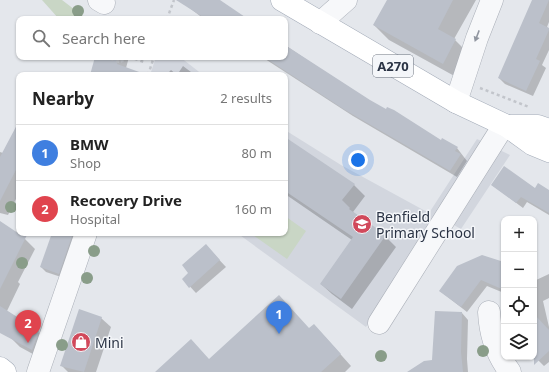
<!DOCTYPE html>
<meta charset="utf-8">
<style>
body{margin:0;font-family:"Noto Sans",sans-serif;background:#f6f6f6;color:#222}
.controls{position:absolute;right:12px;bottom:12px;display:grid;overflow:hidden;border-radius:8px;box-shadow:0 1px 3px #0004}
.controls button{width:36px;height:36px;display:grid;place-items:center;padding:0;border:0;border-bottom:1px solid #e0e0e0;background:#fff;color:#222;font:20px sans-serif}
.you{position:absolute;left:358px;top:160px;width:14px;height:14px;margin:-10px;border:3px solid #fff;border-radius:50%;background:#1a73e8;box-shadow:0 0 0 6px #1a73e833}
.badge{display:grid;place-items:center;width:26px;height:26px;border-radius:50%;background:#2563eb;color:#fff;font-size:13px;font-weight:700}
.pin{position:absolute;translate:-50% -33px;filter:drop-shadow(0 1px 2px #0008)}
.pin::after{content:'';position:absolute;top:21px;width:14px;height:12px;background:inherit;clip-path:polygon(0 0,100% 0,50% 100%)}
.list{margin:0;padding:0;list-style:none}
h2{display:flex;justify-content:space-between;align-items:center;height:52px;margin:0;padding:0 16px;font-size:17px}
h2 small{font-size:13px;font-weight:400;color:#767676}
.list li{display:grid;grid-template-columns:26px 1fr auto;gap:12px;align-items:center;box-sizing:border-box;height:56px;padding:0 16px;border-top:1px solid #e0e0e0}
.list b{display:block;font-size:15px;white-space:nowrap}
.list p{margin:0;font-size:13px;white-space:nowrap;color:#767676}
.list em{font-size:13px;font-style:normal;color:#767676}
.icon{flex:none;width:22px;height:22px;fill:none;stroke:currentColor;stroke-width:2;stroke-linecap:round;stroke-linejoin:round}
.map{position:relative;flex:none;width:549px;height:372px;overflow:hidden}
.search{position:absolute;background:#fff;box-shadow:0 1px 3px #0004;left:16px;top:16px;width:272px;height:44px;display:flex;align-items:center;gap:10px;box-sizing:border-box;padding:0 14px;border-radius:8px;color:#767676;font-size:15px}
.panel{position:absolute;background:#fff;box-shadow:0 1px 3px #0004;left:16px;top:72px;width:272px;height:164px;border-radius:8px}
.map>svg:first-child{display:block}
</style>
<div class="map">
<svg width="549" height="372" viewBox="0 0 549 372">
<rect width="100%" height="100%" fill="#e4e7ec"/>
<g fill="#d2d6de">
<polygon points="156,57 180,57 203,75 150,75"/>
<polygon points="285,130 341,165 429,213 477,139 510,155 461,229 443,219 366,327 237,233 285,233"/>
</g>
<g fill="#c9d6c5">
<polygon points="42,0 62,0 87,19 59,19"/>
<polygon points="285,216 306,231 287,259 250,233 285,233"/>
</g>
<g fill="#0003">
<polygon points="185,0 217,0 246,19 204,19 183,3"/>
<polygon points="414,0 476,0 454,39 470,55 458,78 389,40 374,25"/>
<polygon points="533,0 549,0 549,22 547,27 549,29 549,50 542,65 546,68 533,96 505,84 499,78"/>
<polygon points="285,45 351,90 441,142 457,148 467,161 457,177 353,116 262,57 285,57"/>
<polygon points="100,57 129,57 126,68 145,75 91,75"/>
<polygon points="183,66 195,75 166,75 171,70 177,75"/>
<polygon points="19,123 19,193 8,215 0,213 0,152 3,153"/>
<polygon points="285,141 354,185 365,196 353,212 385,236 396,247 352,309 332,294 321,284 352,240 285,194"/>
<polygon points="492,185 549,191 549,215 527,202 523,208"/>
<polygon points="0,222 25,239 35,249 18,282 20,284 7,311 38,332 48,342 42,359 20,347 11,338 0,332"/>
<polygon points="53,233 80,233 64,278 46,272 41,267"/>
<polygon points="212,252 226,267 196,293 183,279"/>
<polygon points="483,256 504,263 504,293 487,286 467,312 440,291"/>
<polygon points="549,274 549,298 543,301 549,327 549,362 544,366 534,356 534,281"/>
<polygon points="462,313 468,320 467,359 468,372 409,372 433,361"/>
<polygon points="101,318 111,327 96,372 68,372 61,365"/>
<polygon points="310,329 325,337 351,366 345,372 157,372 209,360"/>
</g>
<g fill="#bbc0ca">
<polygon points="176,0 220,0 248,19 206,19"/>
<polygon points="387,0 453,0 438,29 456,39 443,64 373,25"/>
<polygon points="532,0 549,0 539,23 549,28 549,30 536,59 540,61 526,91 498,78"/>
<polygon points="285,45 370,100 386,109 387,107 394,110 441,140 442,138 458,147 455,151 461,154 450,171 345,110 264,57 285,57"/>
<polygon points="95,57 119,57 117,64 142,73 142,75 90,75"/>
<polygon points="19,121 19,164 0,201 0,157"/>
<polygon points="285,137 355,184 342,200 350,208 349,209 386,235 341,299 320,284 353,237 285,191"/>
<polygon points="504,166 535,188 538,183 549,190 549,213 521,197 516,203 491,185"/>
<polygon points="0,221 18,233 28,233 0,289"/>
<polygon points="52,233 73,233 59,274 40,267"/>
<polygon points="206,244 220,260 189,288 182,279 188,273 182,265"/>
<polygon points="482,255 504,262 504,290 481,280 461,307 439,291 457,266"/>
<polygon points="279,295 309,328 314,324 341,354 321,372 155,372 191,339 209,359"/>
<polygon points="0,306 39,331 32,350 0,333"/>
<polygon points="79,309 102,317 84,372 60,366"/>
<polygon points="435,311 462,312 461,352 463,372 407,372 424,361 432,360"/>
<polygon points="534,314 549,330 549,351 534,365"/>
</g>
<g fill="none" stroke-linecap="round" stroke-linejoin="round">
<g stroke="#a9aeb7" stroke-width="23">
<g id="minor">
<polyline points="99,0 104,3"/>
<polyline points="320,23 346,0"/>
<polyline points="456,102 477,38 492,0"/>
<path d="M489 312C490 333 497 355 510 372"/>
<polyline points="379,323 504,125"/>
<polyline points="38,372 86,233"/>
</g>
</g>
<g stroke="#a3abb8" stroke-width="23">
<g id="major">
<polyline points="282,0 456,102 507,126 532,144 549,151"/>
<polyline points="507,126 538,126 549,130"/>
<polyline points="0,368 5,372"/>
</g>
</g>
<g stroke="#c2c5cb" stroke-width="2.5" stroke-dasharray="3 3" stroke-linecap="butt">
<polyline points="167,19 174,0"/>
<polyline points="105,57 120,62"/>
<polyline points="121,57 120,62 129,57"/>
<polyline points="129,57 144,62"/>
<polyline points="148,75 154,57"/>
<polyline points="480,88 529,107"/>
</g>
<use href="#minor" stroke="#f7f8fa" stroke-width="22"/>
<use href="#major" stroke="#fff" stroke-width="22"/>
</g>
<g fill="#899d89">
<circle cx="78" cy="11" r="6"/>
<circle cx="11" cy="207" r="6"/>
<circle cx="94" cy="251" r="6"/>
<circle cx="22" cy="263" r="6"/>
<circle cx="87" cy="278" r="6"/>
<circle cx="62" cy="345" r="6"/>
<circle cx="483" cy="351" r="6"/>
<circle cx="381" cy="356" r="6"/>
</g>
<defs><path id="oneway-solid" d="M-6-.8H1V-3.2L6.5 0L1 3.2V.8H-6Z"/></defs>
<use fill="#9196a0" href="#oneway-solid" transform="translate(477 36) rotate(111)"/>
<defs>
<g id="school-disc" transform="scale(1)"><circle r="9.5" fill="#d1495b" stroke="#f4f6f9"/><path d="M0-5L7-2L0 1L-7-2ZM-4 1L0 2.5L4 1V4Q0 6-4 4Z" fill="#fff"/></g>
<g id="shop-disc" transform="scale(1)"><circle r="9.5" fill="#d1495b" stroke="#f4f6f9"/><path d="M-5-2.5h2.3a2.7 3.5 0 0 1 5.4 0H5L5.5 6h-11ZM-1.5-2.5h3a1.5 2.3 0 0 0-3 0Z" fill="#fff"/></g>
</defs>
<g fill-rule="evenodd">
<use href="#school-disc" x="362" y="224"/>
<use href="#shop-disc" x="81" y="342"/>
</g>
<g text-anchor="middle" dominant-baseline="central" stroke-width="3" stroke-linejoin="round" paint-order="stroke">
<rect fill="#f4f6f9" stroke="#676e7b" stroke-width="1" x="373" y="55" width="40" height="22" rx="3"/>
<g font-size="13" font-weight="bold" fill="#2b3445">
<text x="393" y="66">A270</text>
</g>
<g font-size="14" fill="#2b3445" stroke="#f4f6f9" text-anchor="start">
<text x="376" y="216">Benfield<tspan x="376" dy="16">Primary School</tspan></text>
<text x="95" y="342">Mini</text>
</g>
</g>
</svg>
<div class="controls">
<button>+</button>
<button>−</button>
<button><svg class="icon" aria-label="locate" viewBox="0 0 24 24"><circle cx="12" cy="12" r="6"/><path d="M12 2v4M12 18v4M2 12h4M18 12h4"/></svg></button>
<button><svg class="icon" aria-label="layers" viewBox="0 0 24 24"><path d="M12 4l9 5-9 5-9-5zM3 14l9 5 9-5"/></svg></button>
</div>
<div class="you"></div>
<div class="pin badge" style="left:279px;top:334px;background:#3f7fe0">1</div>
<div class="pin badge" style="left:28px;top:343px;background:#e0444e">2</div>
<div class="search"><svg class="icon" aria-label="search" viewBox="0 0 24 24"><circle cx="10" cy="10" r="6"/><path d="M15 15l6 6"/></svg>Search here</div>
<section class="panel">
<h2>Nearby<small>2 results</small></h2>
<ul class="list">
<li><span class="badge" style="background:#3f7fe0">1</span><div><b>BMW</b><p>Shop</p></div><em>80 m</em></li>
<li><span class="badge" style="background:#e0444e">2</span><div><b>Recovery Drive</b><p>Hospital</p></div><em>160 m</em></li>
</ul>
</section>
</div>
